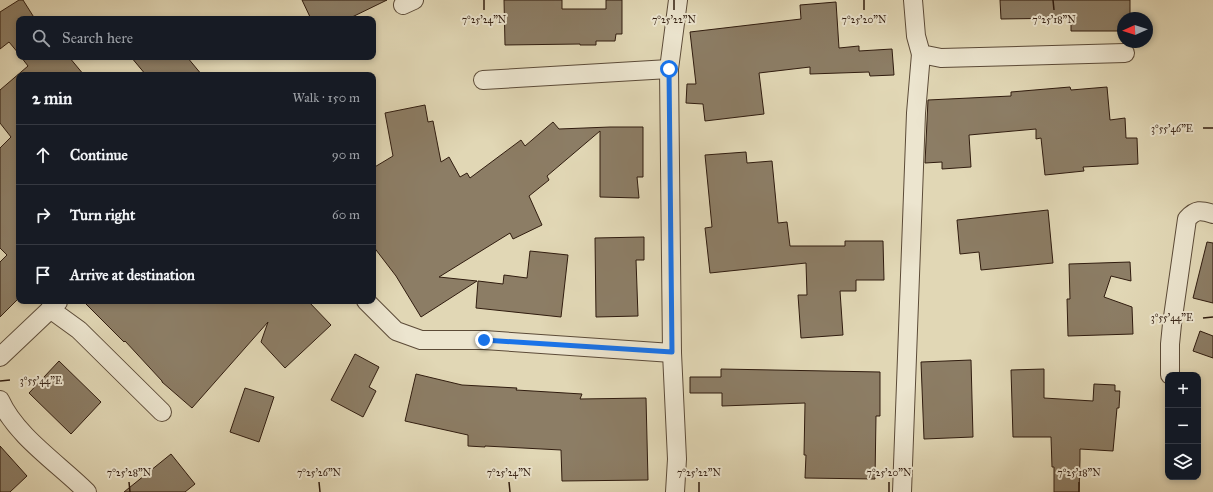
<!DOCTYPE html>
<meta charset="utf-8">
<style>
body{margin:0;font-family:"IM FELL Great Primer",serif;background:#20242c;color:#f1f3f6}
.controls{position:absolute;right:12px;bottom:12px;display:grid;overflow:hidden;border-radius:8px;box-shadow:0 2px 6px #0003}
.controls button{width:36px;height:36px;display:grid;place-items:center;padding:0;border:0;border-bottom:1px solid #363941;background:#171b24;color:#f1f3f6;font:20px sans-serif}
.compass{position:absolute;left:1117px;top:12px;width:36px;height:36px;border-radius:50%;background:#171b24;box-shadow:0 2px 6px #0003;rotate:267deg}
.stop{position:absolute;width:12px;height:12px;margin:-9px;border:3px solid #1a73e8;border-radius:50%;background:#fff}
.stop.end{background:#1a73e8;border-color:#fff;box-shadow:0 1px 4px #0008}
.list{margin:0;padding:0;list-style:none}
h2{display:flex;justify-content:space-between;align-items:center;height:52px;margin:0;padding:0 16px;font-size:17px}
h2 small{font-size:13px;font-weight:400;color:#9ea1a6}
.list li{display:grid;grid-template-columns:26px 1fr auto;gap:12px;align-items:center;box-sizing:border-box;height:60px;padding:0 16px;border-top:1px solid #363941}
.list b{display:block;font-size:15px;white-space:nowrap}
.list em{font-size:13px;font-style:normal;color:#9ea1a6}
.icon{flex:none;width:22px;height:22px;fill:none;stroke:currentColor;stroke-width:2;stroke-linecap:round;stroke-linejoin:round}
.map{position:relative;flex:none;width:1213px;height:492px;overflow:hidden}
.search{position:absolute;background:#171b24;box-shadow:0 2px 6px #0003;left:16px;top:16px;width:360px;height:44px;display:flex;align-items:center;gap:10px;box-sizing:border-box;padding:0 14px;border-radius:8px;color:#9ea1a6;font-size:15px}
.panel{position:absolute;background:#171b24;box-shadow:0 2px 6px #0003;left:16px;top:72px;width:360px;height:232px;border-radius:8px}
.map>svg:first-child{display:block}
</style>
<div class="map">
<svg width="1213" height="492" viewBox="0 0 1213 492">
<rect width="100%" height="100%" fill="#e1d7b5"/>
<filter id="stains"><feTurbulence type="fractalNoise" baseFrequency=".005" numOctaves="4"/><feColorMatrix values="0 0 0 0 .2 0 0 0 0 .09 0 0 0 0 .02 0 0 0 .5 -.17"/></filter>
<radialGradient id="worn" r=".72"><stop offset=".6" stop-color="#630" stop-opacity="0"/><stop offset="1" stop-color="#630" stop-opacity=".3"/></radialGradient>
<g fill="#8c7d65" stroke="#301c0f">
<polygon points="19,0 23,0 35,19 19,19 19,54 9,42 0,49 0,12"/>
<polygon points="302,0 387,0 348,19 311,19"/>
<polygon points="504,0 562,0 562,9 606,9 606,0 622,0 622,34 616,34 615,41 596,41 596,45 580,45 580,44 505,45"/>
<polygon points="1000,0 1130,0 1130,18 1123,18 1123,31 1071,31 1071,18 1001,19"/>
<polygon points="836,2 839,48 859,46 859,51 892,49 894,75 870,76 869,72 810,74 810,67 759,73 764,114 705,121 703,104 686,103 687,84 696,84 690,32 801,19 800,5"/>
<polygon points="21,57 69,57 84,75 19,75 19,298 0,317 0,262 7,255 0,248 0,148 11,137 0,123 0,90 28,66"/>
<polygon points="131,57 187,57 202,75 146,75"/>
<polygon points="1070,87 1071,90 1107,87 1110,120 1125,118 1126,138 1137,138 1138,164 1083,167 1084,171 1045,175 1041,138 1036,139 1036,129 969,135 971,167 942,169 942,162 925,163 928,100 1011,96 1011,92"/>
<polygon points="425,105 428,122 433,121 441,162 449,157 460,177 467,173 470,178 521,140 525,146 553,122 559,129 610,127 643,127 643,177 637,177 639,198 600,197 600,131 547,176 549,180 529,196 542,225 513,239 510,233 439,277 477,281 421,317 396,276 373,246 373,168 393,156 385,113"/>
<polygon points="746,152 747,163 772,161 778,223 787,222 790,246 845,246 845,241 883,241 884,280 856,280 856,291 840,291 843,335 801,338 798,295 807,295 806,263 710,273 705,228 712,227 705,155"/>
<polygon points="1048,210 1053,263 981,270 979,252 960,254 957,220"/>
<polygon points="644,237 644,260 636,260 638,316 596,317 595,238"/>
<polygon points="1207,242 1213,243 1213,303 1193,298"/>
<polygon points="530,251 568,255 561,317 476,308 478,281 503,284 504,275 527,278"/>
<polygon points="1130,262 1131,281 1111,276 1104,297 1132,307 1133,334 1068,336 1067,299 1070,299 1069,264"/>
<polygon points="83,301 308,301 331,325 285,368 261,342 268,322 192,408 162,382 162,381 125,341 124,342"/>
<polygon points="1200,331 1213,336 1213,358 1193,351"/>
<polygon points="355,354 379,367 369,387 376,391 363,417 331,400"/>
<polygon points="971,360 973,437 924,439 921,362"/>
<polygon points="59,361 101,402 71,434 29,393"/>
<polygon points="721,369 880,372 880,416 876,416 875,479 805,478 806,455 804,455 805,403 722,406 722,393 690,393 690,377 721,377"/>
<polygon points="1044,369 1044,398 1093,401 1094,384 1115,385 1115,391 1120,391 1119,408 1117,408 1113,451 1080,449 1080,460 1079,492 1054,492 1054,467 1052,467 1051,437 1013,437 1011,370"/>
<polygon points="416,374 462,385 517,388 516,390 582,394 580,399 646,398 648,480 562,481 561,450 485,446 485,447 468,446 468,435 405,421"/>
<polygon points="245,388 274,397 259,442 230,432"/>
<polygon points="0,446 27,476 10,492 0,492"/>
<polygon points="171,454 195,484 185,492 124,492"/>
</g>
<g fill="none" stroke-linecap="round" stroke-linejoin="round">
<g stroke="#5c4b38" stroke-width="20">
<g id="street">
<polyline points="913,0 916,36 921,54 941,58 1125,53"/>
<polyline points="403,5 414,0"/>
<polyline points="483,80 669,69"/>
<polyline points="366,301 396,331 421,340 484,340 672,353"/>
<polyline points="50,309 79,330 162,412"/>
<polyline points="0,357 58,302"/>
<path d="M1170 375V344L1172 324 1187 219C1196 209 1201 210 1213 214"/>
<path d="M0 400C16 436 59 464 87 492"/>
<polyline points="675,492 677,459 672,353 669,69 678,0"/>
<polyline points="902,492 916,113 921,54"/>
</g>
</g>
<use href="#street" stroke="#ece5cf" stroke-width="18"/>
</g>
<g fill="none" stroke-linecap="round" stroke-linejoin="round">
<polyline stroke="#1a73e8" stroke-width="5" points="484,340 672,352 669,69"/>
</g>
<path fill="none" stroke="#301c0f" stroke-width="1.5" d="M484 0V10M674 0V10M864 0V10M1053 0 1054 10M1203 128H1213M1203 318 1213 317M0 381 10 380M129 482 130 492M319 482 320 492M509 482 510 492M699 482V492M889 482V492M1079 482V492"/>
<g font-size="10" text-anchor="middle" fill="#301c0f" stroke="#ece5cf" stroke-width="4" stroke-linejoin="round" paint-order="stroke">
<text x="484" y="23">7°25'24"N</text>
<text x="674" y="23">7°25'22"N</text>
<text x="864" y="23">7°25'20"N</text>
<text x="1054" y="23">7°25'18"N</text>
<text x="1172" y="132">3°55'46"E</text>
<text x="1172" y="321">3°55'44"E</text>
<text x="41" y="384">3°55'44"E</text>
<text x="129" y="476">7°25'28"N</text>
<text x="319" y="476">7°25'26"N</text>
<text x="509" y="476">7°25'24"N</text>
<text x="699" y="476">7°25'22"N</text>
<text x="889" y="476">7°25'20"N</text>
<text x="1079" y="476">7°25'18"N</text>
</g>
<rect width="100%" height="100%" filter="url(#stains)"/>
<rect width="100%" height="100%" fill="url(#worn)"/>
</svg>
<div class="controls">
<button>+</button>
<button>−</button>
<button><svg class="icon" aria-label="layers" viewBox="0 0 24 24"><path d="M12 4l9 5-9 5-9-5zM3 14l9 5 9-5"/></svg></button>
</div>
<svg class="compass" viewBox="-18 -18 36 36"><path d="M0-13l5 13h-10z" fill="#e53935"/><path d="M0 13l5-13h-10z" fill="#9ea1a6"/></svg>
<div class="stop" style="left:669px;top:69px"></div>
<div class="stop end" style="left:484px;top:340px"></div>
<div class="search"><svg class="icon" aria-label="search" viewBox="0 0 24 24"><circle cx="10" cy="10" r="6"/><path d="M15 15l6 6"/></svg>Search here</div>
<section class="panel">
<h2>2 min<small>Walk · 150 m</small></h2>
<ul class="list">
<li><svg class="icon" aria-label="ahead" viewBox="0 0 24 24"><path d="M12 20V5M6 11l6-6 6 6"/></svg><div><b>Continue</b></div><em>90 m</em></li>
<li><svg class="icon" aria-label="right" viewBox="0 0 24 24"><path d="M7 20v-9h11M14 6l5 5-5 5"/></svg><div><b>Turn right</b></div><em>60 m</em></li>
<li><svg class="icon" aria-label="arrive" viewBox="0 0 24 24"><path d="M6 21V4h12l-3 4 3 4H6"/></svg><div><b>Arrive at destination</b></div></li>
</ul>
</section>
</div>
